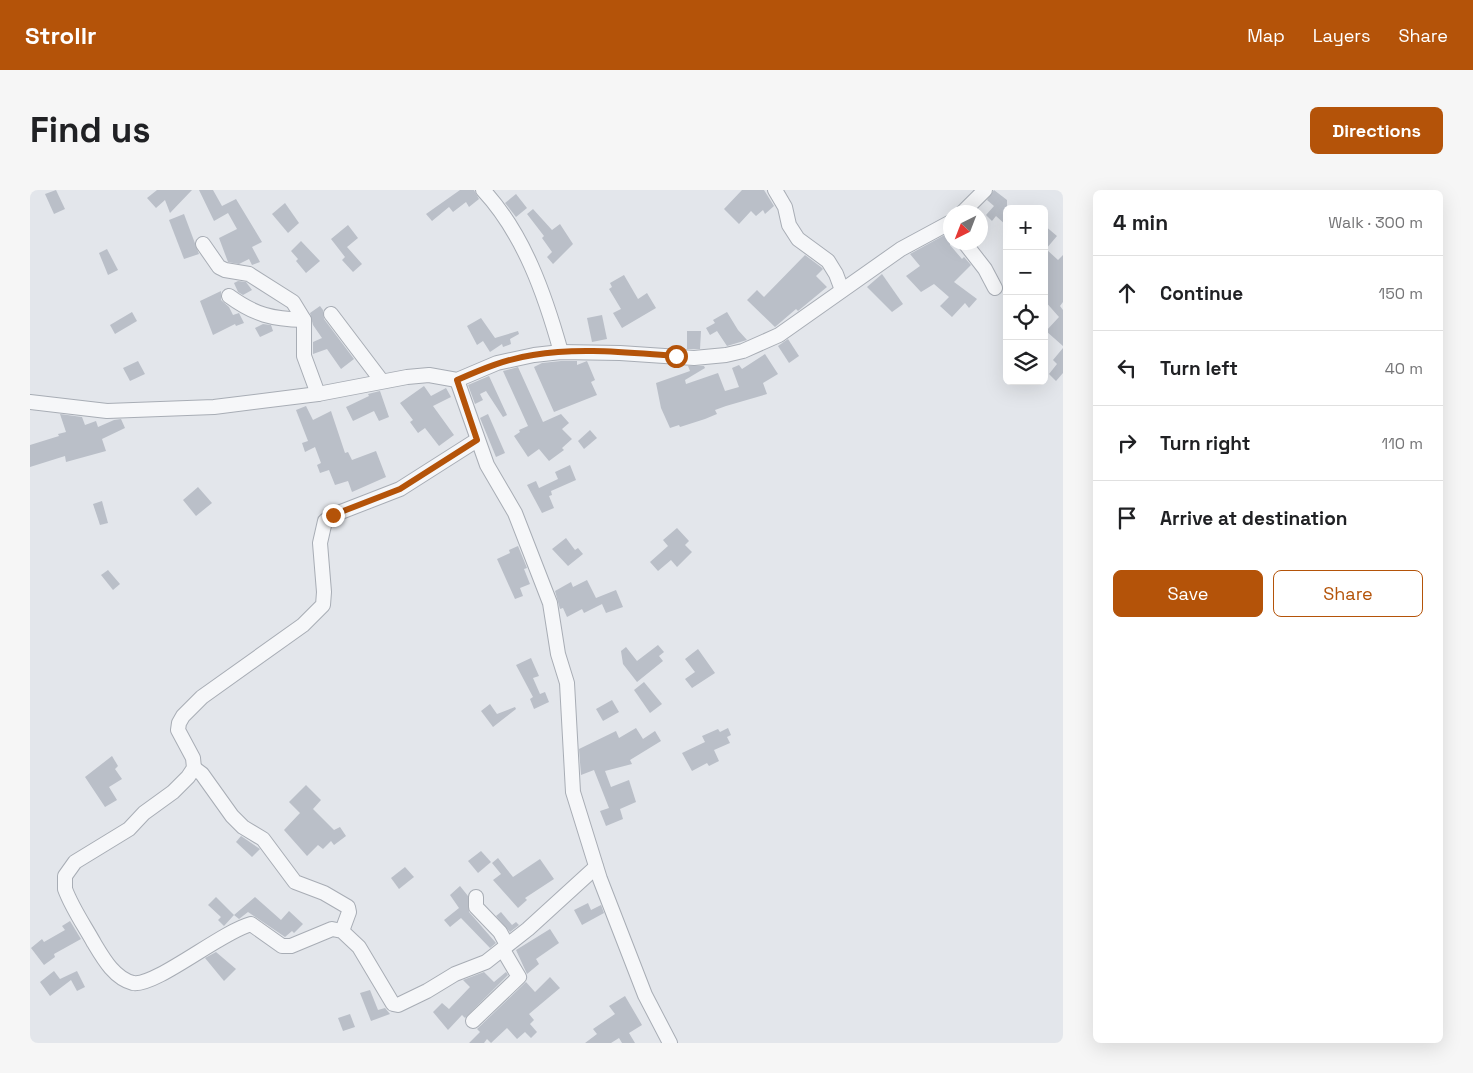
<!DOCTYPE html>
<meta charset="utf-8">
<style>
body{margin:0;font-family:"Space Grotesk",sans-serif;background:#f6f6f6;color:#202124}
.controls{position:absolute;right:15px;top:15px;display:grid;overflow:hidden;border-radius:8px;box-shadow:0 5px 20px #0002}
.controls button{width:45px;height:45px;display:grid;place-items:center;padding:0;border:0;border-bottom:1px solid #e0e0e0;background:#fff;color:#202124;font:25px sans-serif}
.compass{position:absolute;left:913px;top:15px;width:45px;height:45px;border-radius:50%;background:#fff;box-shadow:0 5px 20px #0002;rotate:222deg}
.stop{position:absolute;width:15px;height:15px;margin:-11px;border:4px solid #b45309;border-radius:50%;background:#fff}
.stop.end{background:#b45309;border-color:#fff;box-shadow:0 1px 5px #0008}
.list{margin:0;padding:0;list-style:none}
h2{display:flex;justify-content:space-between;align-items:center;height:65px;margin:0;padding:0 20px;font-size:21px}
h2 small{font-size:16px;font-weight:400;color:#757577}
.list li{display:grid;grid-template-columns:32px 1fr auto;gap:15px;align-items:center;box-sizing:border-box;height:75px;padding:0 20px;border-top:1px solid #e0e0e0}
.list b{display:block;font-size:19px;white-space:nowrap}
.list em{font-size:16px;font-style:normal;color:#757577}
.actions{display:flex;gap:10px;padding:15px 20px}
.actions a{flex:1;padding:11px 0;border:1px solid #b45309;border-radius:8px;text-align:center;font-size:18px;color:#b45309}
.actions .main{background:#b45309;color:#fff}
.icon{flex:none;width:28px;height:28px;fill:none;stroke:currentColor;stroke-width:2;stroke-linecap:round;stroke-linejoin:round}
.map{position:relative;flex:none;width:1033px;height:853px;overflow:hidden;border-radius:8px}
header{display:flex;align-items:center;gap:30px;box-sizing:border-box;height:70px;padding:0 25px;background:#b45309;color:#fff}
header strong{font-size:24px}
nav{display:flex;gap:28px;margin-inline-start:auto;font-size:18px}
.intro{display:flex;align-items:center;justify-content:space-between;box-sizing:border-box;height:120px;padding:0 30px}
h1{margin:0;font-size:35px}
.button{padding:12px 22px;border-radius:8px;background:#b45309;color:#fff;font-size:18px;font-weight:700}
main{display:flex;gap:30px;padding:0 30px}
aside{flex:1;background:#fff;border-radius:8px;box-shadow:0 5px 20px #0002}
.map>svg:first-child{display:block}
</style>
<header>
<strong>Strollr</strong>
<nav><a>Map</a><a>Layers</a><a>Share</a></nav>
</header>
<div class="intro"><h1>Find us</h1><a class="button">Directions</a></div>
<main>
<div class="map">
<svg width="1033" height="853" viewBox="0 0 1033 853">
<rect width="100%" height="100%" fill="#e3e6eb"/>
<g fill="#babfc8">
<polygon points="26,0 35,19 24,24 15,4"/>
<polygon points="127,0 162,0 140,23 135,10 126,18 117,8"/>
<polygon points="169,0 183,0 192,16 206,9 232,52 222,57 230,72 222,75 219,69 209,74 198,72 189,48 207,39 198,23 184,31"/>
<polygon points="430,0 444,0 449,9 439,17 436,12 423,22 419,17 402,31 396,24"/>
<polygon points="712,0 734,0 744,16 735,24 733,20 726,26 721,21 709,34 694,19"/>
<polygon points="964,0 977,10 977,36 966,26 962,31 956,25 964,16 957,10"/>
<polygon points="486,4 497,18 486,27 475,13"/>
<polygon points="255,13 269,33 258,43 242,24"/>
<polygon points="503,19 522,40 530,34 543,54 523,74 517,67 522,62 512,48 514,46 497,24"/>
<polygon points="154,24 169,64 154,69 139,30"/>
<polygon points="318,35 328,48 317,57 332,74 323,82 312,70 315,67 301,49"/>
<polygon points="1014,35 1027,46 1016,59 1028,70 1033,65 1033,112 1030,116 1033,120 1033,156 1016,141 1029,127 1014,110"/>
<polygon points="920,42 920,55 932,69 934,67 941,75 924,92 947,109 939,118 935,113 922,127 910,116 919,107 904,94 891,102 876,86 890,76 880,64"/>
<polygon points="271,51 290,71 276,83 266,71 268,69 261,61"/>
<polygon points="77,59 88,80 78,85 69,63"/>
<polygon points="775,65 791,77 793,79 786,86 797,97 768,121 766,119 745,137 717,110 727,100 734,107"/>
<polygon points="852,84 873,114 862,122 837,97"/>
<polygon points="594,85 608,109 617,103 626,118 592,138 583,123 591,119 579,99 582,97 580,93"/>
<polygon points="208,91 216,92 222,100 213,105 208,102 204,93"/>
<polygon points="191,101 191,110 199,117 203,125 209,123 214,133 206,136 205,134 183,145 170,111"/>
<polygon points="290,116 293,120 294,129 324,169 311,179 297,159 283,164 283,152 292,148 283,135 280,123"/>
<polygon points="102,122 107,131 85,144 80,135"/>
<polygon points="697,122 708,140 717,150 697,156 687,141 680,145 676,138 685,133 683,130"/>
<polygon points="572,125 577,149 562,152 557,128"/>
<polygon points="451,128 465,148 488,141 489,144 480,149 481,154 473,157 472,154 460,162 453,151 447,155 437,136"/>
<polygon points="233,134 241,135 243,141 230,147 225,138"/>
<polygon points="657,141 671,141 670,159 657,159"/>
<polygon points="758,149 769,166 759,173 748,156"/>
<polygon points="1033,158 1033,183 1026,191 1019,184 1027,174 1023,170"/>
<polygon points="735,164 748,184 733,193 737,204 696,216 685,220 687,224 675,229 650,237 649,235 640,238 631,218 626,193 660,181 658,176 674,176 675,178 655,190 656,194 688,183 695,201 709,197 702,178 709,175 712,179"/>
<polygon points="108,171 115,184 100,191 93,178"/>
<polygon points="531,171 547,171 547,175 557,171 565,190 561,192 567,205 524,222 504,177 512,173"/>
<polygon points="488,177 513,232 531,224 539,233 532,239 542,249 532,258 534,260 519,271 509,259 498,267 484,246 490,242 489,240 498,236 473,181"/>
<polygon points="459,186 477,225 473,227 456,201 450,204 453,210 445,214 438,195"/>
<polygon points="394,196 401,206 416,198 421,207 403,216 424,245 409,256 395,238 388,243 380,232 383,230 370,213"/>
<polygon points="350,201 359,227 349,231 344,221 323,231 316,217 339,206 338,204"/>
<polygon points="276,216 283,230 301,221 315,263 318,262 322,270 346,261 356,287 322,302 318,291 305,295 299,280 290,283 287,275 291,273 285,257 275,262 272,253 278,251 266,220"/>
<polygon points="30,224 52,227 55,235 66,231 68,237 84,230 91,229 95,238 72,249 76,261 36,272 35,266 0,277 0,255 29,246 28,244 36,242"/>
<polygon points="458,224 475,263 466,267 450,228"/>
<polygon points="560,240 567,248 554,259 548,251"/>
<polygon points="540,275 546,290 521,301 522,305 519,306 524,318 512,323 497,295 506,291 509,298 528,289 525,282"/>
<polygon points="168,297 182,313 166,326 153,310"/>
<polygon points="72,311 78,333 70,335 63,314"/>
<polygon points="647,338 659,351 655,355 662,362 647,377 641,370 628,381 620,372 638,356 633,350"/>
<polygon points="536,348 545,360 548,358 553,364 538,376 522,359"/>
<polygon points="488,356 497,378 494,379 500,394 490,398 493,406 485,409 467,369 480,363 479,360"/>
<polygon points="78,380 90,394 83,400 71,385"/>
<polygon points="557,390 566,408 586,400 593,417 576,423 572,414 554,423 552,419 537,427 533,418 530,419 525,401 541,392 543,397"/>
<polygon points="628,455 634,462 629,466 633,471 607,492 593,474 591,461 596,457 607,471"/>
<polygon points="668,459 685,483 662,498 655,489 665,482 655,469"/>
<polygon points="501,468 509,486 503,488 510,504 515,502 519,512 504,519 500,509 503,507 486,475"/>
<polygon points="614,492 632,514 620,523 604,500"/>
<polygon points="582,510 589,522 573,531 566,519"/>
<polygon points="460,514 467,524 485,517 486,519 463,537 451,521"/>
<polygon points="606,538 613,549 625,541 631,551 600,570 602,574 575,581 581,597 599,590 606,612 590,619 593,629 576,636 570,621 579,618 564,580 551,585 549,559 586,541 589,548"/>
<polygon points="698,538 701,545 697,547 700,553 684,560 689,571 679,576 677,573 662,581 652,563 675,552 672,546 688,539 690,542"/>
<polygon points="82,566 88,576 85,579 92,589 79,597 87,610 75,617 55,587"/>
<polygon points="276,595 291,610 283,619 304,640 310,637 316,646 304,655 301,651 293,659 288,655 277,666 254,640 270,623 259,612"/>
<polygon points="211,646 230,659 222,667 206,652"/>
<polygon points="451,661 461,672 448,683 438,671"/>
<polygon points="468,668 483,687 510,669 524,689 495,708 497,710 488,718 463,690 471,684 462,673"/>
<polygon points="375,677 384,687 369,699 361,688"/>
<polygon points="430,696 438,706 439,722 466,753 460,758 431,728 420,737 414,730 429,718 420,705"/>
<polygon points="186,707 204,725 194,736 188,730 191,727 178,715"/>
<polygon points="225,707 251,730 259,721 273,734 264,743 262,741 255,747 218,722 209,729 204,725"/>
<polygon points="558,713 561,720 571,715 574,723 552,735 544,720"/>
<polygon points="471,722 482,735 486,732 489,735 480,742 466,726"/>
<polygon points="40,731 51,749 24,764 25,767 14,775 1,758 12,749 14,752 35,740 32,736"/>
<polygon points="520,739 529,753 506,769 509,774 497,784 486,760"/>
<polygon points="186,762 206,779 194,791 175,768"/>
<polygon points="24,781 30,789 47,781 55,797 47,801 41,790 20,806 10,792"/>
<polygon points="454,782 464,792 476,782 478,785 435,828 432,825 418,840 403,822 412,813 419,819 440,797 433,790"/>
<polygon points="520,787 530,798 499,824 504,830 500,834 507,842 501,848 495,842 487,849 477,838 461,853 457,849 454,853 439,853 450,842 447,839 496,792 505,802"/>
<polygon points="340,800 348,820 355,818 360,824 341,831 330,803"/>
<polygon points="595,806 612,835 599,843 605,853 592,853 589,848 581,853 555,853 567,844 563,839 585,824 579,816"/>
<polygon points="320,824 325,837 313,841 308,828"/>
</g>
<g fill="none" stroke-linecap="round" stroke-linejoin="round">
<g stroke="#a8adb5" stroke-width="16">
<g id="minor">
<path d="M453 0C494 44 515 105 531 162"/>
<polyline points="745,0 755,17 759,35 768,49 798,71 806,84 812,100"/>
<polyline points="933,22 955,0"/>
<polyline points="934,52 955,79 965,98"/>
<polyline points="173,54 189,77 195,80 219,84 263,112 274,130 274,166 288,204"/>
<path d="M199 106C225 125 242 129 274 130"/>
<polyline points="301,124 351,190"/>
<polyline points="427,190 457,275 485,323 520,413 528,464 537,493 543,602 570,689 615,805 640,853"/>
<polyline points="0,212 77,221 184,217 288,204 377,187 399,185 427,190 467,173 504,165 531,162 590,163 664,168 696,165 713,161 749,145 871,59 921,32"/>
<path d="M447 250 370 299 303 325 295 331 290 353 294 402 293 415 273 435 172 507 153 526 149 533 148 540 163 568 164 578 158 587 143 602 114 623 99 639 45 672 35 686V699C42 718 54 735 64 753 73 768 84 788 103 793 125 797 191 742 221 734L252 756H261L302 739 312 741 329 757 363 814 368 815 397 801 425 784 456 772 498 739 566 677"/>
<polyline points="164,578 172,584 202,626 213,637 233,649 265,692 294,703 318,717 319,722 312,741"/>
<polyline points="446,707 446,717 470,742 477,755"/>
<polyline points="443,831 489,787 473,760"/>
</g>
</g>
<use href="#minor" stroke="#f6f7f9" stroke-width="14"/>
</g>
<g fill="none" stroke-linecap="round" stroke-linejoin="round">
<path stroke="#b45309" stroke-width="6" d="M303 325 370 299 447 250 427 190C452 179 476 169 503 165 550 157 600 163 646 166"/>
</g>
</svg>
<div class="controls">
<button>+</button>
<button>−</button>
<button><svg class="icon" aria-label="locate" viewBox="0 0 24 24"><circle cx="12" cy="12" r="6"/><path d="M12 2v4M12 18v4M2 12h4M18 12h4"/></svg></button>
<button><svg class="icon" aria-label="layers" viewBox="0 0 24 24"><path d="M12 4l9 5-9 5-9-5zM3 14l9 5 9-5"/></svg></button>
</div>
<svg class="compass" viewBox="-18 -18 36 36"><path d="M0-13l5 13h-10z" fill="#e53935"/><path d="M0 13l5-13h-10z" fill="#757577"/></svg>
<div class="stop" style="left:646px;top:166px"></div>
<div class="stop end" style="left:303px;top:325px"></div>
</div>
<aside>
<h2>4 min<small>Walk · 300 m</small></h2>
<ul class="list">
<li><svg class="icon" aria-label="ahead" viewBox="0 0 24 24"><path d="M12 20V5M6 11l6-6 6 6"/></svg><div><b>Continue</b></div><em>150 m</em></li>
<li><svg class="icon" aria-label="left" viewBox="0 0 24 24"><path d="M17 20v-9H6M10 6l-5 5 5 5"/></svg><div><b>Turn left</b></div><em>40 m</em></li>
<li><svg class="icon" aria-label="right" viewBox="0 0 24 24"><path d="M7 20v-9h11M14 6l5 5-5 5"/></svg><div><b>Turn right</b></div><em>110 m</em></li>
<li><svg class="icon" aria-label="arrive" viewBox="0 0 24 24"><path d="M6 21V4h12l-3 4 3 4H6"/></svg><div><b>Arrive at destination</b></div></li>
</ul>
<div class="actions"><a class="main">Save</a><a>Share</a></div>
</aside>
</main>
